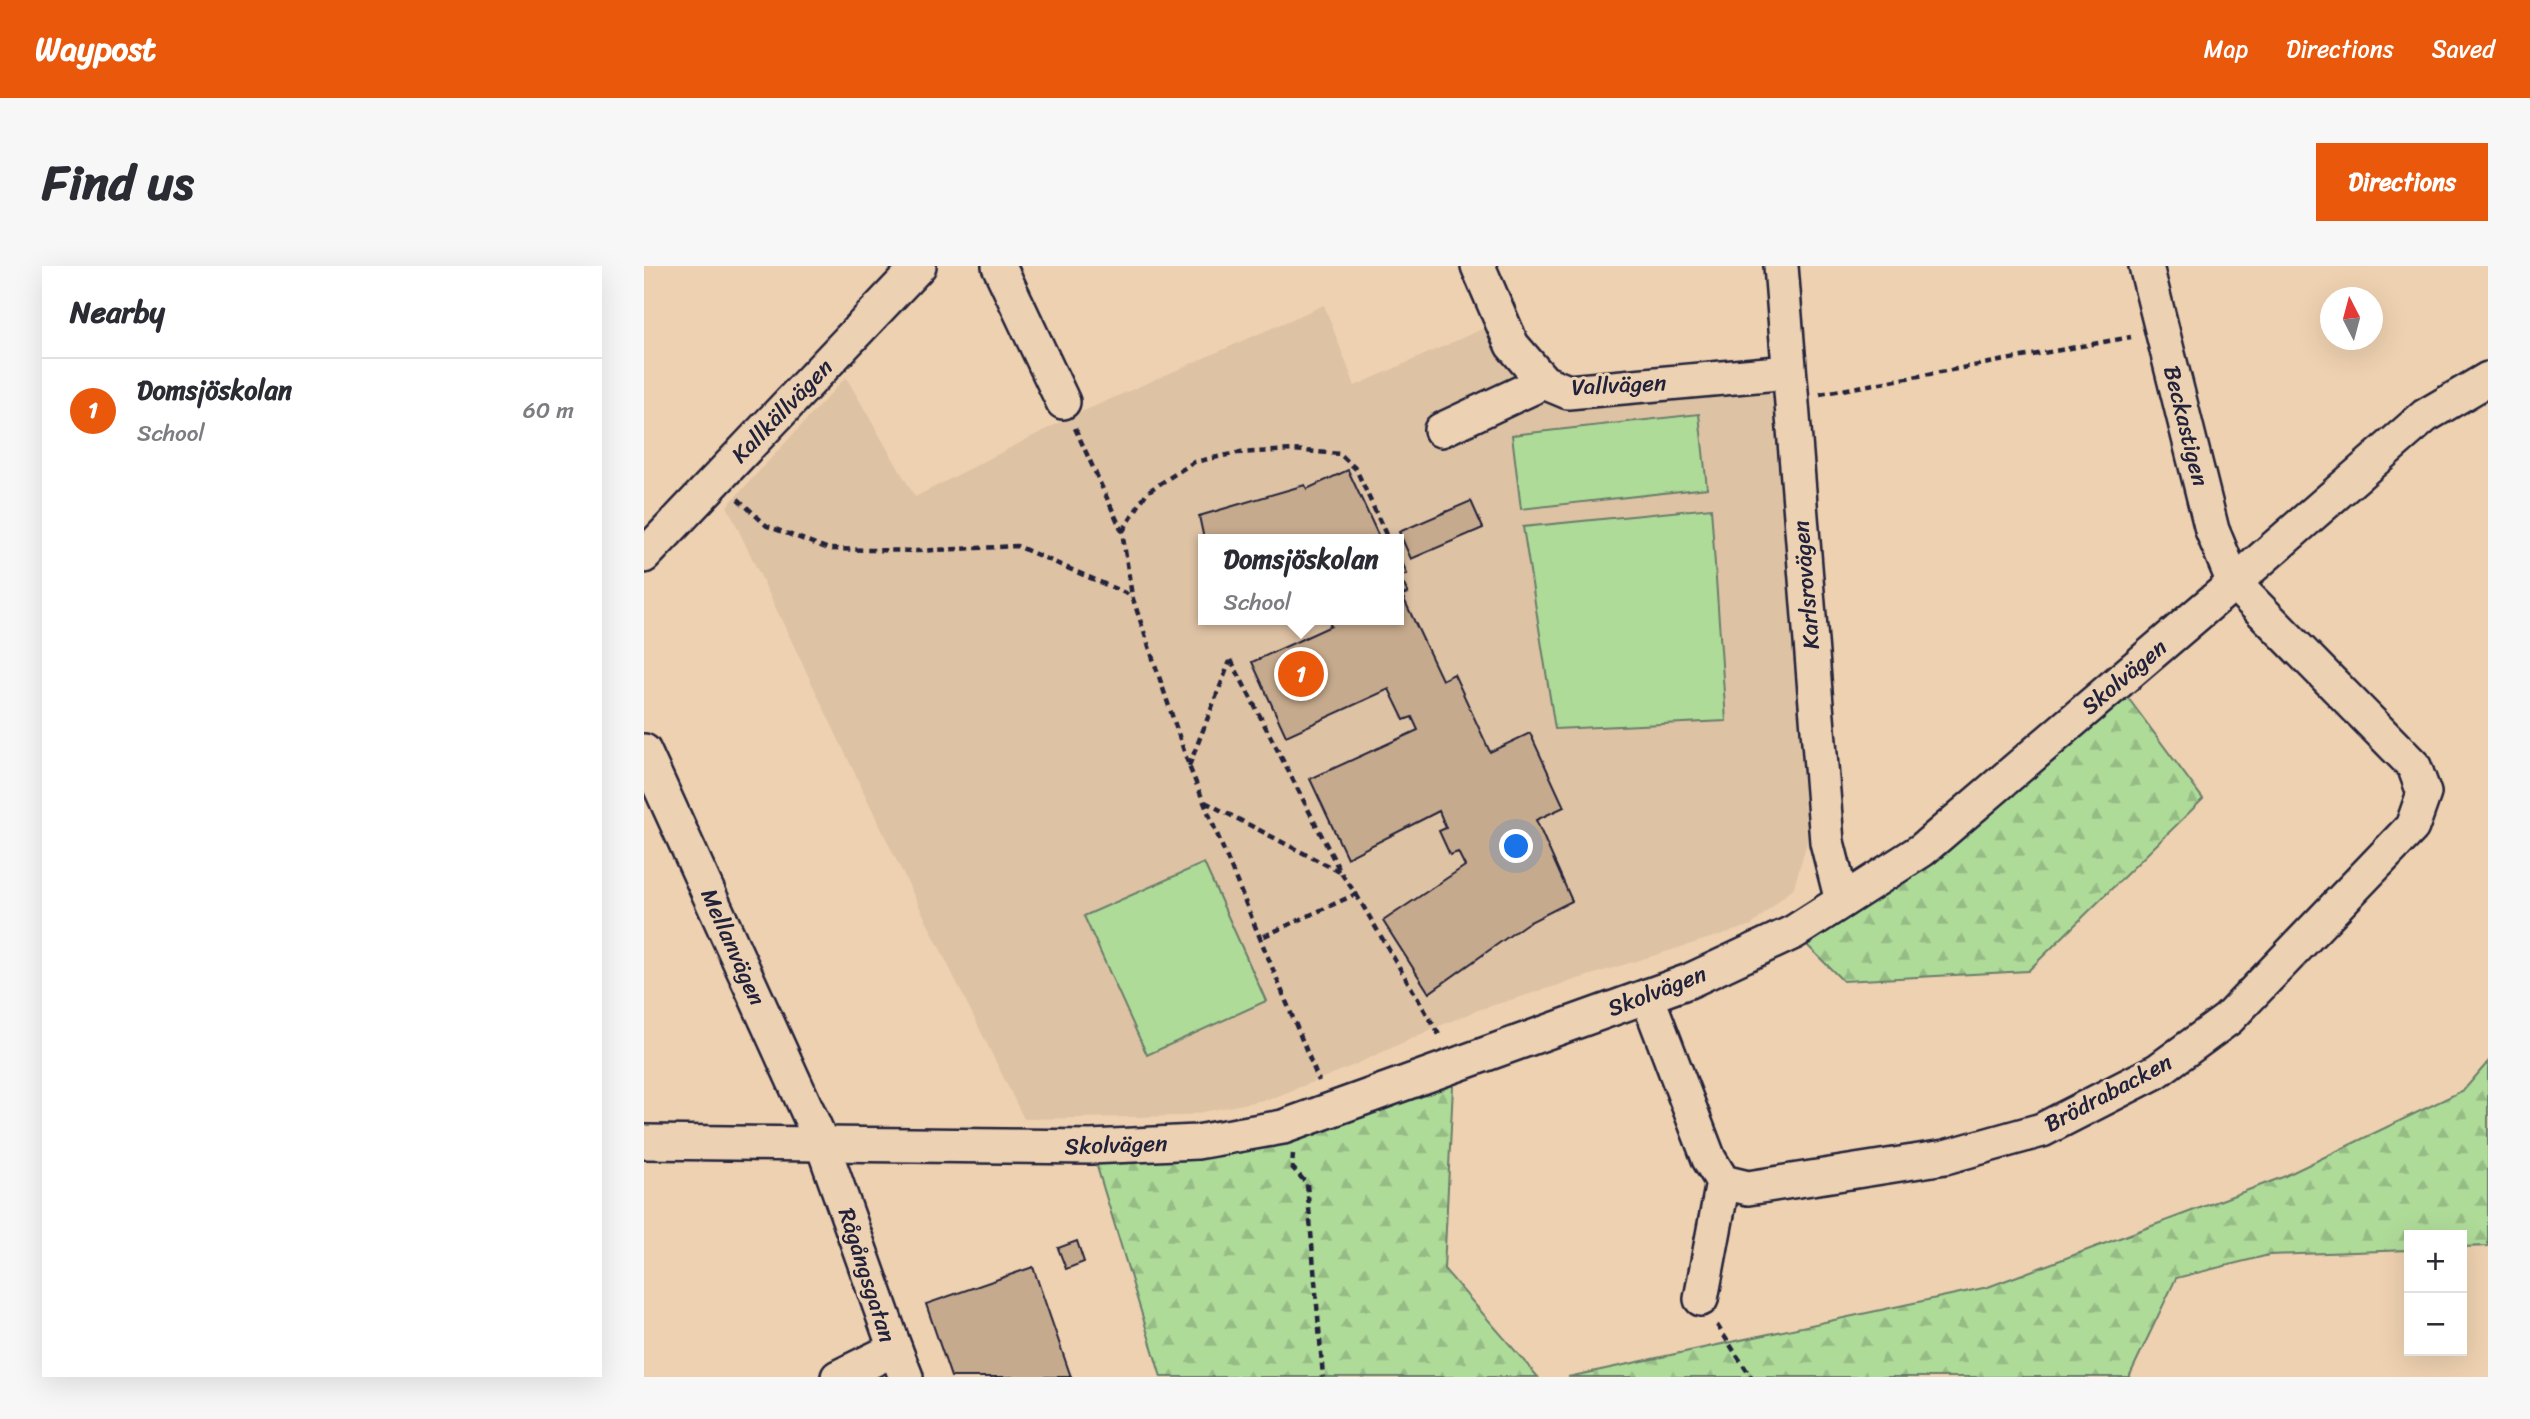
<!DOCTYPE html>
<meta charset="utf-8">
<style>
body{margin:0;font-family:Sriracha,sans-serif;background:#f7f7f7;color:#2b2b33}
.controls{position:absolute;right:21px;bottom:21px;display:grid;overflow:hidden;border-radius:0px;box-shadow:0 7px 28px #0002}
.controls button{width:63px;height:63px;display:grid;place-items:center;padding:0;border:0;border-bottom:2px solid #e1e1e2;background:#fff;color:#2b2b33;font:35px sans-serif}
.compass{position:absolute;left:1676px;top:21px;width:63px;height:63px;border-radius:50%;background:#fff;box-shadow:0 7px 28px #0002;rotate:354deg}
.you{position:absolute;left:873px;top:581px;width:24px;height:24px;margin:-18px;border:5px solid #fff;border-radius:50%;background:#1a73e8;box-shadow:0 0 0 10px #1a73e833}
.badge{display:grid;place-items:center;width:46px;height:46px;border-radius:50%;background:#ea580c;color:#fff;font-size:23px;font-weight:700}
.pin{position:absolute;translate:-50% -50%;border:4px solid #fff;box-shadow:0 2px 7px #0006}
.popup{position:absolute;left:554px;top:268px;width:206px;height:91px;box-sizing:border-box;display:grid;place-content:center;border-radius:0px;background:#fff;filter:drop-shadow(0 2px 5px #0005);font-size:23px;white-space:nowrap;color:#7c7c81}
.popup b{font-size:26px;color:#2b2b33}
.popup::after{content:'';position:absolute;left:50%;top:100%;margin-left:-14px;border:14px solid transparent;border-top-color:#fff}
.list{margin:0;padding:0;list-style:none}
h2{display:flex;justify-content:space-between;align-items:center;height:91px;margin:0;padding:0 28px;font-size:30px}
h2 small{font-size:23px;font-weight:400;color:#7c7c81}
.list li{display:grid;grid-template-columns:46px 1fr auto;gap:21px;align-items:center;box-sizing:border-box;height:105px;padding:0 28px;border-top:2px solid #e1e1e2}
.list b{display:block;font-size:26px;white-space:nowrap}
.list p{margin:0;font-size:23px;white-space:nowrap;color:#7c7c81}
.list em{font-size:23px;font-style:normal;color:#7c7c81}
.map{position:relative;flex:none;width:1844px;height:1111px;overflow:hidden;border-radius:0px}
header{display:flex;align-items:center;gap:42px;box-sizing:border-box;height:98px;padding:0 35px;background:#ea580c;color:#fff}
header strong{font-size:33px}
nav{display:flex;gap:38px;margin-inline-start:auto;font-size:24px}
.intro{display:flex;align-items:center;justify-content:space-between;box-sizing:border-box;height:168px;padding:0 42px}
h1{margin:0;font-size:49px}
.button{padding:18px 32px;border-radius:0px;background:#ea580c;color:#fff;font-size:24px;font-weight:700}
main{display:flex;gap:42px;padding:0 42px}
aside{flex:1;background:#fff;border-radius:0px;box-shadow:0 7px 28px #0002}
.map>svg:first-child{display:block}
</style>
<header>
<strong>Waypost</strong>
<nav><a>Map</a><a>Directions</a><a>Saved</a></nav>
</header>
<div class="intro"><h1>Find us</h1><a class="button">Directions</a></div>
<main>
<aside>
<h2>Nearby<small></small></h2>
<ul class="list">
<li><span class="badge">1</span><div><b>Domsjöskolan</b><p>School</p></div><em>60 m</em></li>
</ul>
</aside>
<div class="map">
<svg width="1844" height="1111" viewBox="0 0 1844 1111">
<defs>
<pattern id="forest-firs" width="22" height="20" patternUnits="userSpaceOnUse" patternTransform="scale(1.75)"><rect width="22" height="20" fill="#afdb99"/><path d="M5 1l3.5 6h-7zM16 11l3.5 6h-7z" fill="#96bc85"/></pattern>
</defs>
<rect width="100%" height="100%" fill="#eed1b0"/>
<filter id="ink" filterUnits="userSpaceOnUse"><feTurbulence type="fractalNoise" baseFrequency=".0143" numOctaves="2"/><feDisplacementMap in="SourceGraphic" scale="14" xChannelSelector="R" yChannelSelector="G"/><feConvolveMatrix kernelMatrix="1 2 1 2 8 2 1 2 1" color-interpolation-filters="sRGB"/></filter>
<g filter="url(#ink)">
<path fill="#dec2a4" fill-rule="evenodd" d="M680 39 711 120 847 59 889 135 1130 116 1163 576 1150 621 1108 659 834 744 793 761 708 800 629 832 539 850 380 853 248 585 83 240 202 111 271 231 426 151ZM559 273H755V354H559Z"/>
<g fill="#afdb99" stroke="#687e6a" stroke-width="2">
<polygon points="1055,148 1063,222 877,243 868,169"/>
<polygon points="1067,242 1082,455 911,463 879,261"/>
<polygon points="560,597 622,735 503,789 440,650"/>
</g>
<g fill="url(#forest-firs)" stroke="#687e6a" stroke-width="2">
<polygon points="1473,417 1559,533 1384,705 1199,715 1150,666"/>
<polygon points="1844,796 1844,980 1818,981 1818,969 1765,969 1765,984 1625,989 1532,1012 1485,1111 924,1111 1344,1021 1639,911 1820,824"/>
<polygon points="810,800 800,1003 894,1111 517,1111 447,881 553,876"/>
</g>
<g fill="#c6aa8d" stroke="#22223b" stroke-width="2">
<polygon points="704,204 736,273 560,273 555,250 661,219 663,223"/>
<polygon points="827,235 839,262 767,293 755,266"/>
<polygon points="758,296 763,308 756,311 764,327 758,329 798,414 810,408 846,486 886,467 920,541 892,554 928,635 882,658 785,727 739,655 821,600 814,586 806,589 795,565 802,562 795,545 703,592 666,513 774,464 768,451 760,454 745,423 642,470 608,396 687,360 684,354 755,354 755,297"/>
<polygon points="433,975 440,996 422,1003 414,982"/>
<polygon points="389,1001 427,1111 307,1111 282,1038"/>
</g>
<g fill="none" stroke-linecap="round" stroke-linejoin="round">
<g stroke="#22223b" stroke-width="38">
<g id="minor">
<polyline points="355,0 419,136"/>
<polyline points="834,0 868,79 900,116 924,126 1145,106"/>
<polyline points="1137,0 1183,576 1198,635"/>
<polyline points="797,164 900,116"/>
<polyline points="0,290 275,0"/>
<polyline points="0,485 178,877 251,1083 194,1111"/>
<polyline points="1003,730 1065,893 1079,916 1104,922 1301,891 1398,864 1513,805 1584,753 1768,561 1780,527 1770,500 1590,317 1568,264 1502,0"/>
<polyline points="0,876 447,881 553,876 639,861 1045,715 1150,666 1278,584 1590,317 1781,150 1844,113"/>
<polyline points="1057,1033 1079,916"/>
<polyline points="251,1083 262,1111"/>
</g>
</g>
<g stroke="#22223b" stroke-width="4.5" stroke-dasharray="7 5" stroke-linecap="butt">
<polyline points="1176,128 1487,71"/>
<polyline points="431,162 478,265 488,330 545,500 675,815"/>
<polyline points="94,233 123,260 185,283 272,285 373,280 488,330"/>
<polyline points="479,265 503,226 550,196 593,187 649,184 696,188 712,203 744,273"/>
<polyline points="587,394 697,607 712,628 616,672"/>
<polyline points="545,500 586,395"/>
<polyline points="561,536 696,606"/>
<polyline points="712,628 797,772"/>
<polyline points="649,888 648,901 663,918 679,1111"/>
<polyline points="1073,1059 1107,1111"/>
</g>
<use href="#minor" stroke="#ecd1b3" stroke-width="33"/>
</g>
</g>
<g text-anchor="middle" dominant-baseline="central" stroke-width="6" stroke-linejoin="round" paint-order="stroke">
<g font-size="23" fill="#22223b" stroke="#ecd1b3">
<text transform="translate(975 119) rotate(-3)">Vallvägen</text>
<text transform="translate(138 145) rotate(-46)">Kallkällvägen</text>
<text transform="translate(1542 160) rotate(76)">Beckastigen</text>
<text transform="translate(1162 319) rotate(-95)">Karlsrovägen</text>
<text transform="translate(1480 411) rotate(-40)">Skolvägen</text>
<text transform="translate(89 681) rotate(66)">Mellanvägen</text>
<text transform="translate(1013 725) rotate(-21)">Skolvägen</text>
<text transform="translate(1464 827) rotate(-28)">Brödrabacken</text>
<text transform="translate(472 879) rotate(-2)">Skolvägen</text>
<text transform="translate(223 1009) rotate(72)">Rågångsgatan</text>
</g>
</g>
</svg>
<div class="controls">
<button>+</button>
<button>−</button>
</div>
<svg class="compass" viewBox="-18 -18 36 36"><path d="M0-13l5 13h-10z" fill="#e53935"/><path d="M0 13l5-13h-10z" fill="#7c7c81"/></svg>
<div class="you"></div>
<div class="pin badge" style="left:657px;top:408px">1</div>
<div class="popup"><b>Domsjöskolan</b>School</div>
</div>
</main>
